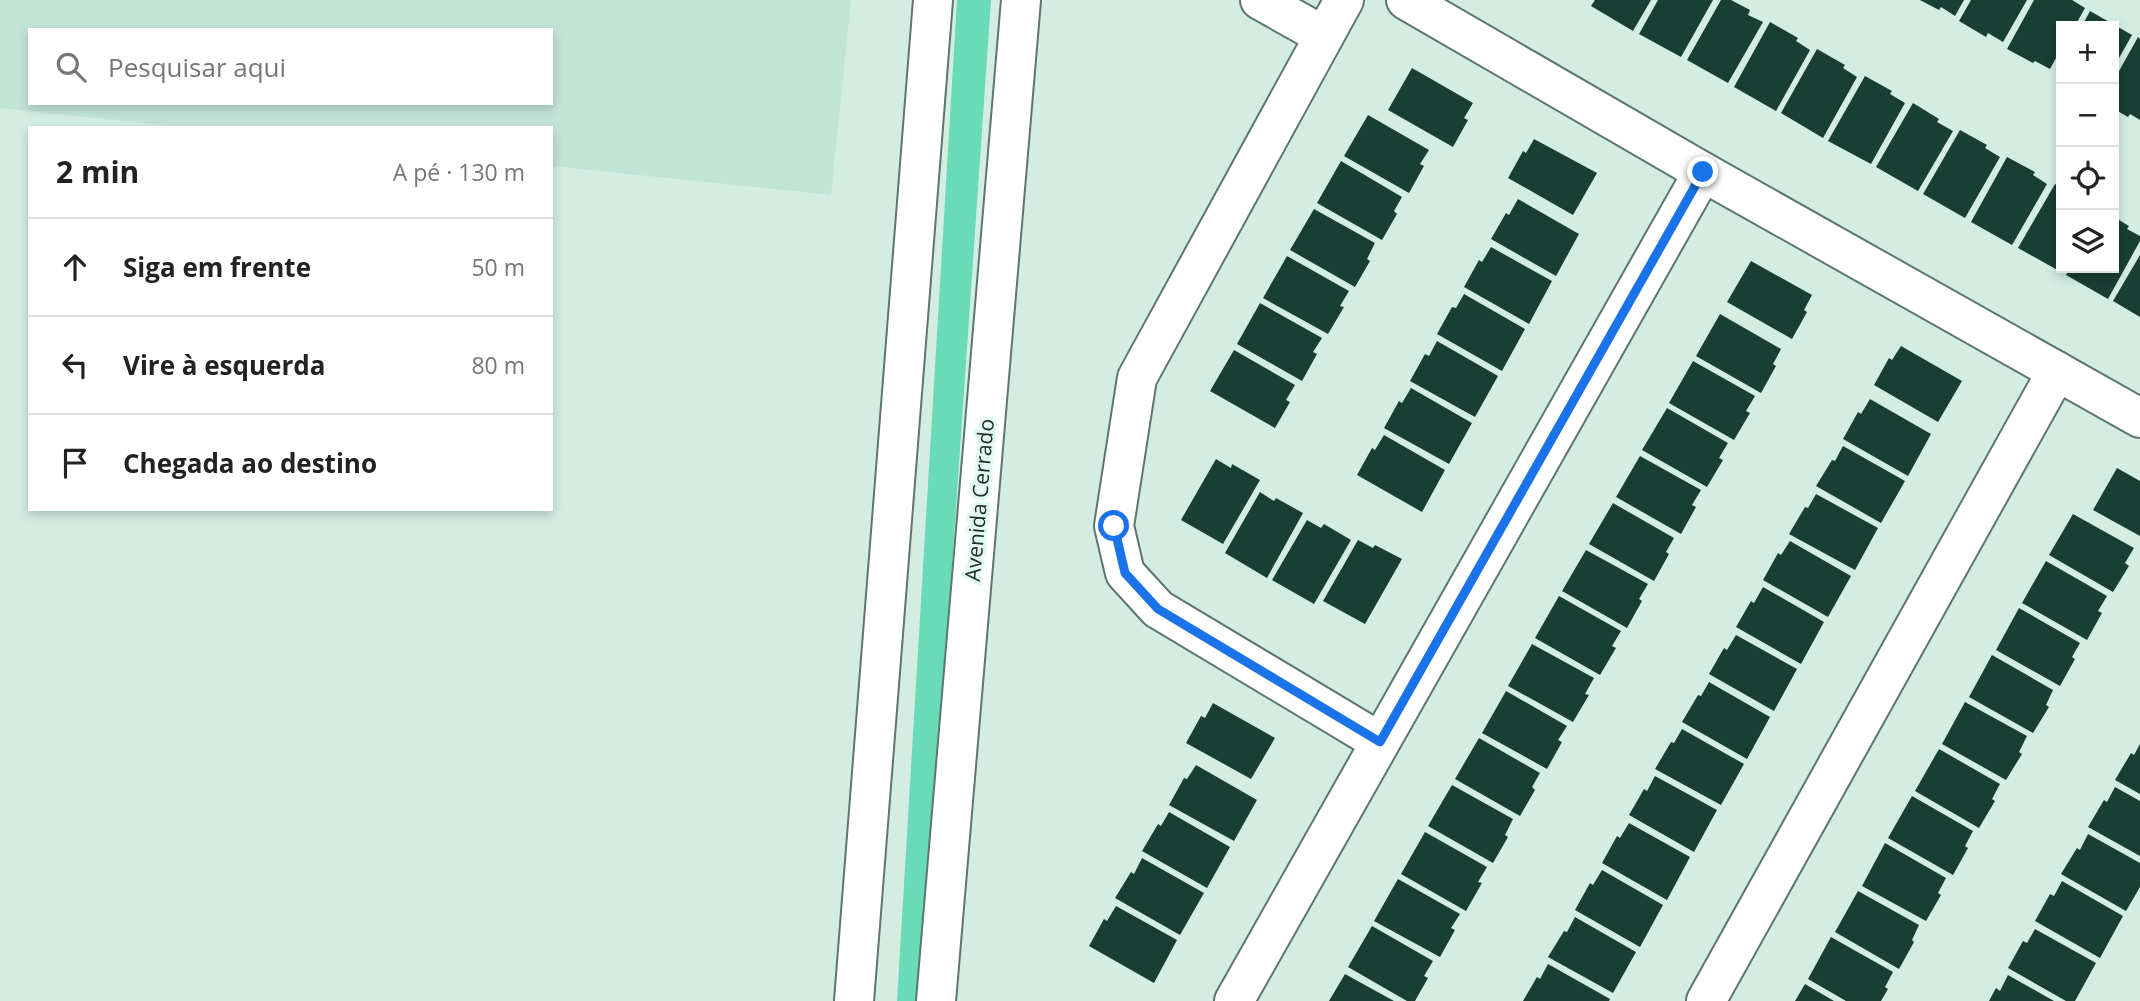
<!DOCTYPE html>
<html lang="pt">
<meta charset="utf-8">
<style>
body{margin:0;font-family:"Open Sans",sans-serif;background:#f6f6f6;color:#222}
.controls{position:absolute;right:21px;top:21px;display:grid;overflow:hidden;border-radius:0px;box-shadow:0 4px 10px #0003}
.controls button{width:63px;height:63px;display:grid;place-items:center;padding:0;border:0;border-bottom:2px solid #e0e0e0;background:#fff;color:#222;font:35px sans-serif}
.stop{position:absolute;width:21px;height:21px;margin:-16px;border:5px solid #1a73e8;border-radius:50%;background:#fff}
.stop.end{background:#1a73e8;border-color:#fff;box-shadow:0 2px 7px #0008}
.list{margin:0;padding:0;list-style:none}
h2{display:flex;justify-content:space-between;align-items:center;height:91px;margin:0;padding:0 28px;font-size:30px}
h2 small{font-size:23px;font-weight:400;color:#767676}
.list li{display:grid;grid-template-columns:46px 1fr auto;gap:21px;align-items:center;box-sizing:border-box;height:98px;padding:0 28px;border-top:2px solid #e0e0e0}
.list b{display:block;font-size:26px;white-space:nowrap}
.list em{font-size:23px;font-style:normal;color:#767676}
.icon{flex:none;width:38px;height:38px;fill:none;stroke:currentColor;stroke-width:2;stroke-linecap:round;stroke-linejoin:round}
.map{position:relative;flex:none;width:2140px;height:1001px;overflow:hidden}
.search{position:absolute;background:#fff;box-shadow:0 4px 10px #0003;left:28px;top:28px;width:525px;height:77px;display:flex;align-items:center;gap:18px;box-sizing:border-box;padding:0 24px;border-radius:0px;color:#767676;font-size:26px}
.panel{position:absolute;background:#fff;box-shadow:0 4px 10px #0003;left:28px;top:126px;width:525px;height:385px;border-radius:0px}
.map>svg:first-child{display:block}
</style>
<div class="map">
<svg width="2140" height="1001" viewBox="0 0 2140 1001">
<rect width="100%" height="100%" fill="#d3ede3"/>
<path fill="#c2e4d7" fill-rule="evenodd" d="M0 0H851L831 195 551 166V128H191L0 108ZM30 30H551V103H30Z"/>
<polygon fill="#69dbb9" points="957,0 991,0 922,1001 897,1001"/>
<g fill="#193e33">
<polygon points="1595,0 1651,0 1633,31 1591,6"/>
<polygon points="1658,0 1713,0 1681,57 1639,34"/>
<polygon points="1721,0 1731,0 1750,10 1748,15 1763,22 1728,83 1687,60"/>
<polygon points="1920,0 1964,0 1955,16 1941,7 1939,10"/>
<polygon points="1971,0 2027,0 2003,42 1988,33 1986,37 1959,21"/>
<polygon points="2034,0 2072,0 2085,8 2075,26 2061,26 2061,49 2050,69 2035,61 2033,63 2007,49"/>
<polygon points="2090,11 2132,35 2114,67 2114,26 2082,26"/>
<polygon points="1770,22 1798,38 1796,41 1810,50 1776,111 1734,87"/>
<polygon points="2138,37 2140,39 2140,120 2130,114 2128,117 2114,109 2114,80"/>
<polygon points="1817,49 1845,65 1843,68 1857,77 1823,138 1781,113"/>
<polygon points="1412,68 1473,103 1464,118 1468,120 1453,147 1388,110"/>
<polygon points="1865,76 1892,91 1890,94 1905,103 1871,164 1828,141"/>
<polygon points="1913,103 1939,119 1937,122 1953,131 1918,191 1876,167"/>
<polygon points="1368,115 1429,150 1420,164 1424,166 1409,193 1344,156"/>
<polygon points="1960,130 1987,145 1985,148 2000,157 1965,218 1923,194"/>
<polygon points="1534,139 1597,173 1573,215 1508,178 1523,151 1526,153"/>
<polygon points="2007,157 2035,172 2033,175 2047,184 2012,245 1971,222"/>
<polygon points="1341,161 1402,197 1394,211 1397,214 1382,240 1317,203"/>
<polygon points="2055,184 2061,187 2063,268 2061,272 2018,248"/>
<polygon points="1518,199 1579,234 1556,276 1491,239 1506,213 1509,215"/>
<polygon points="1314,209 1375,243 1367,259 1370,261 1355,287 1290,250"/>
<polygon points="2114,217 2129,226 2127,229 2140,236 2140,241 2108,299 2066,275 2070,268 2114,268"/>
<polygon points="1491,247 1552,281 1529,324 1464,287 1479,260 1482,262"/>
<polygon points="2140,255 2140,317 2113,301"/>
<polygon points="1287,256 1349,291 1340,306 1344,307 1328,334 1263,298"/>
<polygon points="1751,261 1812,295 1804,310 1807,312 1792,339 1727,302"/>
<polygon points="1464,294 1525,329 1502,371 1437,334 1452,307 1456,308"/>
<polygon points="1260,303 1322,338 1313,352 1317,354 1302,381 1237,344"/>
<polygon points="1720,314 1781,349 1773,364 1776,366 1761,393 1696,356"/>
<polygon points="1437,341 1498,376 1475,417 1410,381 1425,354 1429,356"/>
<polygon points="1901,346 1962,381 1938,422 1874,385 1889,358 1892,360"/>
<polygon points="1234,350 1295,385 1286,400 1290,402 1275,428 1210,391"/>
<polygon points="1693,361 1755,396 1746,411 1750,413 1734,440 1669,403"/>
<polygon points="1411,388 1472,423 1449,464 1384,428 1399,401 1402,403"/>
<polygon points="1870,399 1931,434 1908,476 1843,439 1858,412 1861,414"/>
<polygon points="1667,408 1728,443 1719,458 1723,460 1707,487 1642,450"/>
<polygon points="1384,435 1445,470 1422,512 1357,475 1372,448 1375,450"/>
<polygon points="1843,446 1905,481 1881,523 1816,486 1832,460 1835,461"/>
<polygon points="1640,456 1701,490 1692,505 1696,507 1681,534 1616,497"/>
<polygon points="1216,459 1231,468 1232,464 1260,480 1223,544 1181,520"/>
<polygon points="2117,468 2140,481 2140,536 2093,510"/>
<polygon points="1260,492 1274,501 1276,498 1303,513 1267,578 1225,553"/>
<polygon points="1816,494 1878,528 1855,570 1789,534 1805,507 1808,508"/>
<polygon points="1613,503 1674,538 1666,552 1669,554 1654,581 1589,544"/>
<polygon points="2073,514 2134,548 2125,563 2129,566 2113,592 2049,555"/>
<polygon points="1307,520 1321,528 1324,524 1351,540 1314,604 1272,580"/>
<polygon points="1358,540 1373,548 1375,545 1402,559 1365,624 1323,601"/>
<polygon points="1790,541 1851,576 1828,617 1763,580 1778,553 1781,555"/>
<polygon points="1586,550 1648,584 1639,599 1642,601 1627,628 1562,591"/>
<polygon points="2046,561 2107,596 2098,611 2102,613 2087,640 2022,603"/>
<polygon points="1763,587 1824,622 1801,664 1736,627 1751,601 1754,603"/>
<polygon points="1559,596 1621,631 1612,646 1616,648 1600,675 1535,638"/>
<polygon points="2019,608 2080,643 2072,657 2075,659 2060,686 1996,650"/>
<polygon points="1736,635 1797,669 1774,711 1709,674 1724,648 1727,650"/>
<polygon points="1532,644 1594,678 1585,694 1589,695 1573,722 1508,686"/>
<polygon points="1992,655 2053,690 2046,705 2049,707 2033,733 1969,697"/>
<polygon points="1709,682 1770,717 1747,759 1682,722 1698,695 1701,696"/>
<polygon points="1506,691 1567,726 1558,740 1562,742 1547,769 1482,733"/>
<polygon points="1965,702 2027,736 2019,752 2022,754 2006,780 1942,744"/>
<polygon points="1213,703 1275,738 1251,779 1186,743 1201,716 1205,718"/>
<polygon points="1682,729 1744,764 1721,805 1655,769 1671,742 1674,743"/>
<polygon points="1479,738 1540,773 1532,787 1535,790 1520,816 1455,779"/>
<polygon points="2140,744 2140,794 2115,780 2131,753 2134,755"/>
<polygon points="1939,749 2000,784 1992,799 1995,801 1979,828 1915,791"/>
<polygon points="1196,765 1257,800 1234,841 1169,805 1184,778 1187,779"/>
<polygon points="1655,776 1717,810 1694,852 1629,815 1644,789 1647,791"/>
<polygon points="1452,785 1513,819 1505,835 1508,837 1493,863 1428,826"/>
<polygon points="2115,787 2140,801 2140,856 2088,827 2104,800 2107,802"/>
<polygon points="1912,796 1973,831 1965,846 1968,848 1953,875 1888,838"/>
<polygon points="1169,812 1230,847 1207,888 1142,851 1158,824 1161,826"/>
<polygon points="1629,823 1690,857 1667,900 1602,863 1617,836 1620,838"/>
<polygon points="1425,832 1487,867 1478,882 1482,883 1466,911 1401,874"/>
<polygon points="2088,834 2140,863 2140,887 2126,911 2061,874 2077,848 2080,850"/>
<polygon points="1885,843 1946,878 1938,893 1941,895 1926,921 1862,886"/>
<polygon points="1142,858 1204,893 1180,935 1115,898 1131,872 1134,874"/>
<polygon points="1602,870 1663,905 1640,947 1575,910 1590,883 1593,885"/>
<polygon points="1398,879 1460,914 1451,928 1455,930 1440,957 1374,921"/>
<polygon points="2062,881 2123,916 2100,958 2035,921 2050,894 2054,896"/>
<polygon points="1858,891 1919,925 1912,940 1914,942 1899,969 1835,932"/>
<polygon points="1116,906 1177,940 1154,983 1089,946 1104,919 1107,921"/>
<polygon points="1575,917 1636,952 1613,993 1548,957 1564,931 1567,932"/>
<polygon points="1372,926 1433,961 1424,976 1428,978 1415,1001 1407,1001 1348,967"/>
<polygon points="2035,929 2096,963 2075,1001 2066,1001 2008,968 2023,941 2027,943"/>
<polygon points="1831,937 1893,972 1885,987 1888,989 1881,1001 1846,1001 1808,979"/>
<polygon points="1548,964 1610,999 1609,1001 1523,1001 1537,977 1540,979"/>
<polygon points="1345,974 1394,1001 1329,1001"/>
<polygon points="2008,975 2054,1001 1989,1001 1996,988 2000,991"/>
<polygon points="1805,984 1834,1001 1795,1001"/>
</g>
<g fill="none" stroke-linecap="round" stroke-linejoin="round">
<g stroke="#5e766d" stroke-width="42">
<g id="minor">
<polyline points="1260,0 1324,36"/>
<polyline points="1344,0 1137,378 1114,526 1125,573 1158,609 1380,742"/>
<polyline points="1406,0 1703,172 2140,418"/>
<polyline points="854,1001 933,0"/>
<polyline points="936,1001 1021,0"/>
<polyline points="1234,1001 1703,172"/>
<polyline points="1706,1001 2057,371"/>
</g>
</g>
<use href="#minor" stroke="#fff" stroke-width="38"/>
</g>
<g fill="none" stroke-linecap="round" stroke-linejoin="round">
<polyline stroke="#1a73e8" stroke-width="9" points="1114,526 1125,573 1158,609 1380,742 1703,172"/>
</g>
<g text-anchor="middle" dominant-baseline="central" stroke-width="7" stroke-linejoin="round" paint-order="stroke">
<g font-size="21" fill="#222c28" stroke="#e0faf0">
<text transform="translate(979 500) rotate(-85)">Avenida Cerrado</text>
</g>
</g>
</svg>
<div class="controls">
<button>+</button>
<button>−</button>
<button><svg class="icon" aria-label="locate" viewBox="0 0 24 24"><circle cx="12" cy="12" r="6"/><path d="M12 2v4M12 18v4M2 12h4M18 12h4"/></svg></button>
<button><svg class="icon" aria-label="layers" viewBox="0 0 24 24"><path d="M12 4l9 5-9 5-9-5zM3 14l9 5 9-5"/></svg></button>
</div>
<div class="stop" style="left:1114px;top:526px"></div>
<div class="stop end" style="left:1703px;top:172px"></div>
<div class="search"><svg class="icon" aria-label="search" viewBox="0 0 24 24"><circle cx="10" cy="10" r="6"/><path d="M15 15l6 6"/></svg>Pesquisar aqui</div>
<section class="panel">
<h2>2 min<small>A pé · 130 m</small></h2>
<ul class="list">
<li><svg class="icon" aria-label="ahead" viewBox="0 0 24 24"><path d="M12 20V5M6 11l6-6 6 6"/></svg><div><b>Siga em frente</b></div><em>50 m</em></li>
<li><svg class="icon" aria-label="left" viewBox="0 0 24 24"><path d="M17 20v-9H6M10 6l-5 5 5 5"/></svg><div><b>Vire à esquerda</b></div><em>80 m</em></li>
<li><svg class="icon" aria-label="arrive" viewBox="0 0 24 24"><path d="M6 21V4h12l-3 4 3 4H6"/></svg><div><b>Chegada ao destino</b></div></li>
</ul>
</section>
</div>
